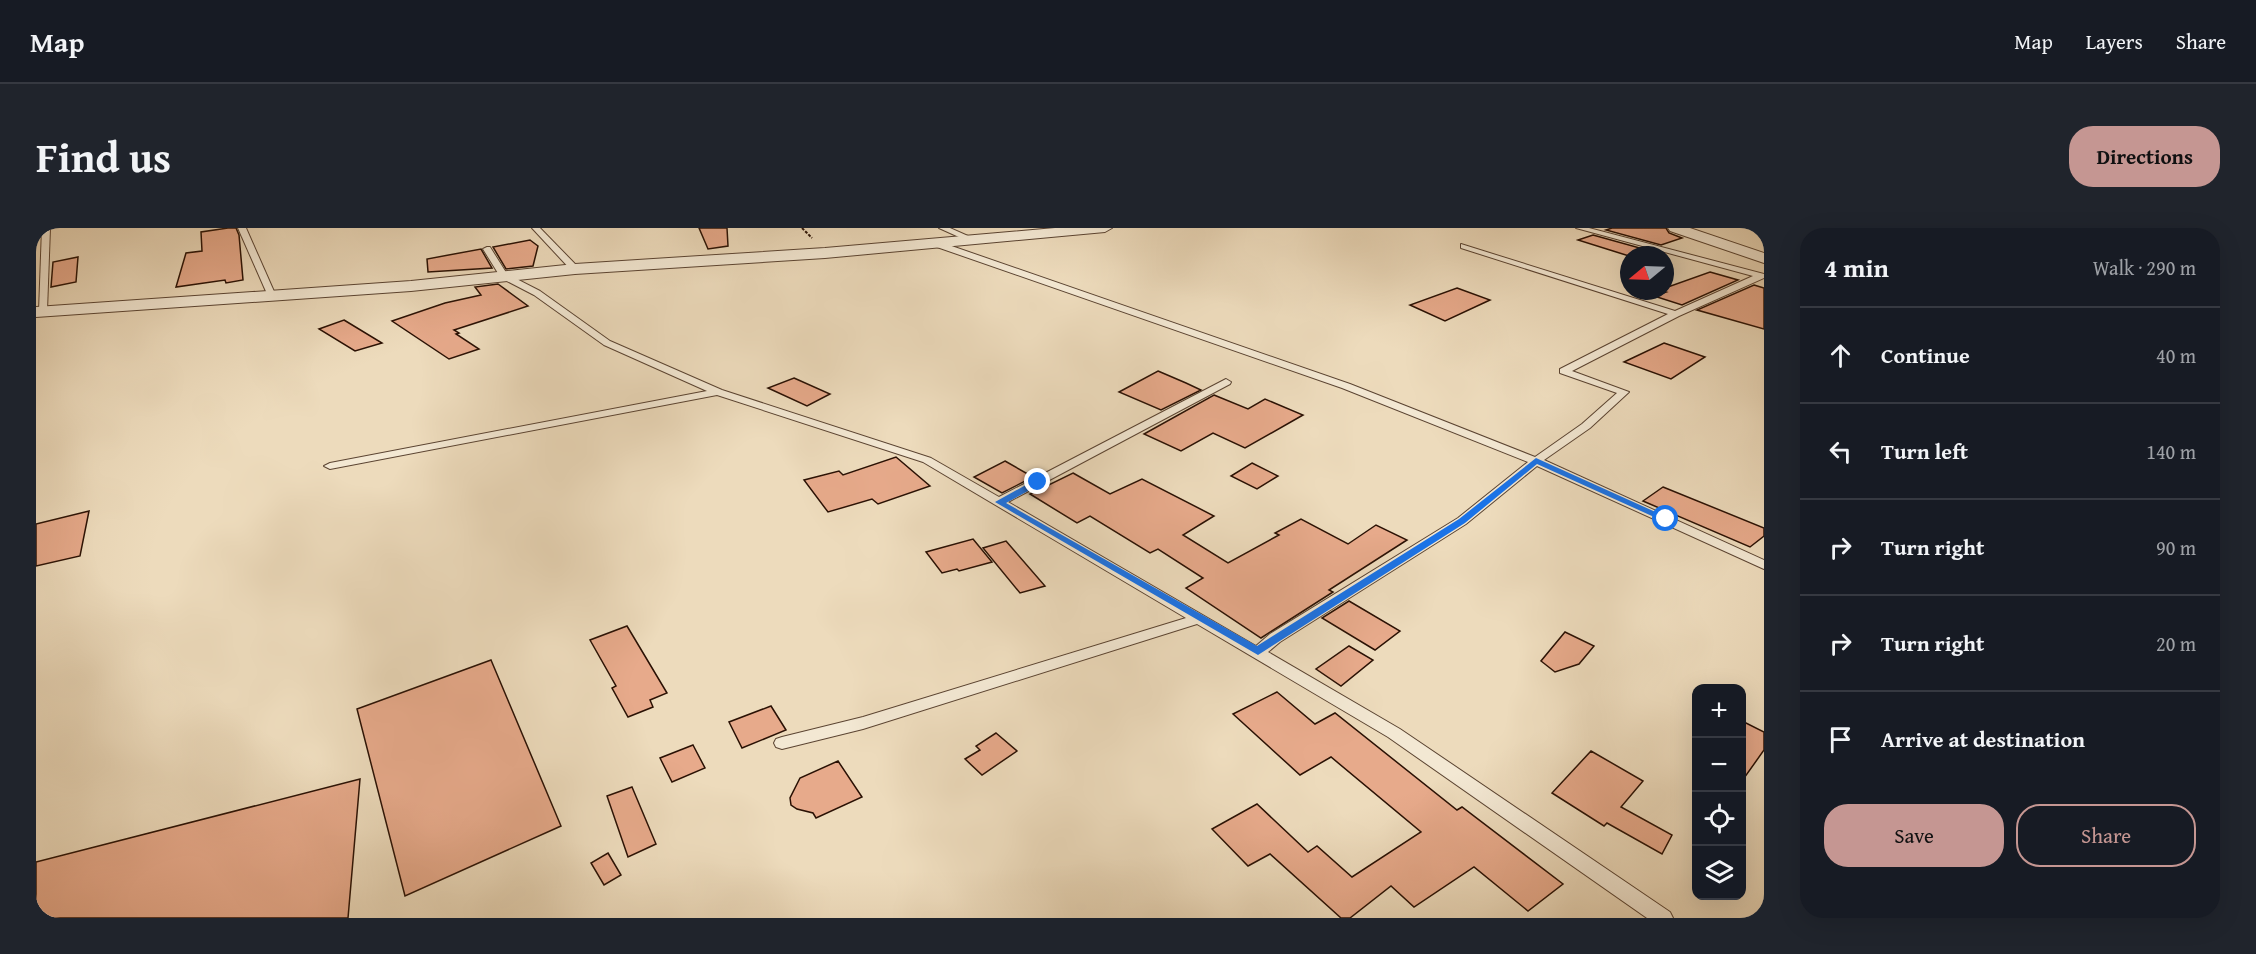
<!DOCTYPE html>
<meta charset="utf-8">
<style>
body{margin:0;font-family:"Gentium Book Plus",serif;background:#20242c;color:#f1f3f6}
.controls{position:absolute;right:18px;bottom:18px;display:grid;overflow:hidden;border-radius:12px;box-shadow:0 6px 24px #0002}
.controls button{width:54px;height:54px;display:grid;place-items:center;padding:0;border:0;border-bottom:2px solid #363941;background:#171b24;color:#f1f3f6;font:30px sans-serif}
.compass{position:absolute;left:1584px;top:18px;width:54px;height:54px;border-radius:50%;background:#171b24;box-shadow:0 6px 24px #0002;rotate:251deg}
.stop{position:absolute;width:18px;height:18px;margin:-14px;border:4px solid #1a73e8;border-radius:50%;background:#fff}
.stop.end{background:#1a73e8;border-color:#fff;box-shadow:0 2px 6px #0008}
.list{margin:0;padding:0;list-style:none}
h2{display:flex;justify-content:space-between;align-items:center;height:78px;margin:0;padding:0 24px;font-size:26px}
h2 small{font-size:20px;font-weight:400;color:#9ea1a6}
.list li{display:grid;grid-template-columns:39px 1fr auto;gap:18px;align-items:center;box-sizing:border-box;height:96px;padding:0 24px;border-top:2px solid #363941}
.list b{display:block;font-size:22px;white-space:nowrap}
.list em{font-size:20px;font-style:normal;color:#9ea1a6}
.actions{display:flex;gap:12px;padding:18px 24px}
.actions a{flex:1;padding:14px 0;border:2px solid #c59692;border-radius:24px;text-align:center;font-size:21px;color:#c59692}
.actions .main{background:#c59692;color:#111}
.icon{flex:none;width:33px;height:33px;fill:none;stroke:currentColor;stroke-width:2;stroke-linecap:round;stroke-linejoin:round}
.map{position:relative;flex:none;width:1728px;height:690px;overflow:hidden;border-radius:24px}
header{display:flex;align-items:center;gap:36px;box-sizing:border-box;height:84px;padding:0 30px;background:#171b24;border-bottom:2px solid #363941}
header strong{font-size:28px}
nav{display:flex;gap:33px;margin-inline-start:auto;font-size:21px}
.intro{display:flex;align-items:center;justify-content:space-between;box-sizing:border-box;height:144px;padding:0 36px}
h1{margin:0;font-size:42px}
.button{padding:15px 27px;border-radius:24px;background:#c59692;color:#111;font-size:21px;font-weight:700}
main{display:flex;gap:36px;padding:0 36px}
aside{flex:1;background:#171b24;border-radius:24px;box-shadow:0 6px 24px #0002}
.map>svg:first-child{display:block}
</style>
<header>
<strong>Map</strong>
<nav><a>Map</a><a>Layers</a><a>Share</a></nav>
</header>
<div class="intro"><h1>Find us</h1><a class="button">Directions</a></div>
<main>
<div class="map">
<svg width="1728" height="690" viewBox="0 0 1728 690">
<rect width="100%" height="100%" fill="#eddbbc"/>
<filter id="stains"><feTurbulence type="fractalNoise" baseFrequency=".00333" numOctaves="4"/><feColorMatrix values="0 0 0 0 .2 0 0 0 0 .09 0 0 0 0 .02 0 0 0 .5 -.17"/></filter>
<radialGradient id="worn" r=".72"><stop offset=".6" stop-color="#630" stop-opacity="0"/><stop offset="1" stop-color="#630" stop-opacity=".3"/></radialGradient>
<g fill="#e7aa8b" stroke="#2a1104" stroke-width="1.5">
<polygon points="192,0 200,0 203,7 207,52 190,55 189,52 140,59 150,25 166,23 165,4"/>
<polygon points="663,0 691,0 692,18 672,21"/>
<polygon points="1576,0 1630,0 1633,5 1646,10 1625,17 1570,2"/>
<polygon points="1557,7 1611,22 1593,28 1542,12"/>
<polygon points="494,12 502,18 497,38 470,41 457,19"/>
<polygon points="445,21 456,40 392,44 391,31"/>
<polygon points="42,29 40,54 15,59 17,34"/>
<polygon points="1674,44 1702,52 1646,77 1618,68 1630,64 1626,63 1629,63 1629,60"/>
<polygon points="462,56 492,78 418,102 423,105 420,106 443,121 413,131 356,93 409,75 445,67 439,59"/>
<polygon points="1718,57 1728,60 1728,101 1661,82"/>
<polygon points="1421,60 1454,72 1409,93 1374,77"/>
<polygon points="308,92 346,115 319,123 283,101"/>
<polygon points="1628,115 1669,129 1635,151 1588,134"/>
<polygon points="1122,143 1150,155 1165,162 1125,182 1083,164"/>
<polygon points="758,150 794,166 771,178 732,160"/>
<polygon points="1178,167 1212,181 1229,171 1267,187 1209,220 1177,205 1145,223 1108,206"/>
<polygon points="860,229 894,258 842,276 836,271 792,284 768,252 803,243 807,247"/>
<polygon points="969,233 997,249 966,265 938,249"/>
<polygon points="1216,235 1242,248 1221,261 1195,248"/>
<polygon points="1037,245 1074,266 1106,251 1178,288 1147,307 1192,335 1243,307 1239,305 1265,291 1312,316 1340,297 1371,312 1293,362 1297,364 1225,410 1150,360 1167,350 1122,321 1114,325 1054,288 1041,295 994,266"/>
<polygon points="1627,259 1728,300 1728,308 1714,319 1607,273"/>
<polygon points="53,283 44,328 0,338 0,296"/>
<polygon points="937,311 956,334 923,343 921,341 906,345 890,324"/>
<polygon points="970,313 1009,358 984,365 947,320"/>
<polygon points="1313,373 1364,403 1339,422 1286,390"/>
<polygon points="591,398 631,465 614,472 617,479 592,489 576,460 580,458 554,412"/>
<polygon points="1529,404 1558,418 1543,436 1519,444 1505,433"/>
<polygon points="1313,418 1337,432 1305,458 1280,441"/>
<polygon points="455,432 525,598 369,668 321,481"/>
<polygon points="1241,464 1279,496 1299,485 1421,582 1426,579 1527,656 1492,683 1438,639 1378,679 1355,658 1314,690 1305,690 1234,626 1212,638 1176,601 1221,576 1272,624 1281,618 1316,649 1385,604 1295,529 1264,547 1197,486"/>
<polygon points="735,478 750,502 706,520 693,494"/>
<polygon points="1706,493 1728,504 1728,522 1706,553"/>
<polygon points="960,505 981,523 946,547 929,531 944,522 940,518"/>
<polygon points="657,517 669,540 636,554 624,530"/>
<polygon points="1555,523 1607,553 1585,579 1636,607 1626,626 1571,595 1568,598 1516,565"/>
<polygon points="802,533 826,569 780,590 777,585 761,581 755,577 754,570 764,550"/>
<polygon points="324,551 312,690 0,690 0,634"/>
<polygon points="596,559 620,616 592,629 571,568"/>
<polygon points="572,625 585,647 568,657 555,635"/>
</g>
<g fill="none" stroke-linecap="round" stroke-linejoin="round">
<g stroke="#5b4432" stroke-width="2">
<g id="service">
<polygon points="6,0 14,0 11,83 7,86 3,83"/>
<polygon points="202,0 210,0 240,68 239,70 232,68"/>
<polygon points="496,0 504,0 542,39 542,43 536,43"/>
<polygon points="903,0 914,0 941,12 934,14"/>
<polygon points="1540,0 1553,0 1728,46 1728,50 1643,88 1536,143 1593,164 1554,200 1508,232 1728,332 1728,341 1501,238 1430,296 1244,414 1232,424 1364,501 1634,684 1637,690 1611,690 1352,509 1161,396 827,501 746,521 740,519 738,515 740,511 746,509 827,489 1150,390 887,234 681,167 294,241 288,238 294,235 671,163 568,117 498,67 465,50 447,21 451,19 454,19 471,46 504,63 574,113 686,162 895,230 963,269 1190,151 1195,154 1194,156 972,274 1220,418 1234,406 1422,290 1492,234 1306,160 898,18 898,14 904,14 1314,156 1499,229 1546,196 1581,165 1524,145 1524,141 1632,86 1425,20 1425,16 1639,83 1717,48"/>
</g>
</g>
<g stroke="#5b4432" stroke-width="2">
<g id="minor">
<polygon points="1019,0 1076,0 1069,4 789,30 539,46 375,63 0,89 0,79 375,53 539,36 789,20"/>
<polygon points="1632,0 1654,0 1728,25 1728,35 1634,3"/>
</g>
</g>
<polyline stroke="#2a1104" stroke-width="2" stroke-dasharray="3 1.5" stroke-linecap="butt" points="766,0 776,10"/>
<use href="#service" fill="#f3e8d3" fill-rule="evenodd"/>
<use href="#minor" fill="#f3e8d3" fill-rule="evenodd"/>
</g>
<polygon fill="#1a73e8" points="1500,230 1635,291 1627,293 1501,236 1429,295 1222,427 959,274 999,252 1005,252 1005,256 970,275 1221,418 1423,291"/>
<rect width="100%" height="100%" filter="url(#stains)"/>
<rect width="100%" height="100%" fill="url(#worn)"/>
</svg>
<div class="controls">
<button>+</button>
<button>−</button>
<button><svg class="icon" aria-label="locate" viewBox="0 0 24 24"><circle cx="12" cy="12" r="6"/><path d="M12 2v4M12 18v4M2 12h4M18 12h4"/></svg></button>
<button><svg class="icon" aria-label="layers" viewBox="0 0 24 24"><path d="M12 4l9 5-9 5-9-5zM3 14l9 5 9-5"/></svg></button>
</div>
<svg class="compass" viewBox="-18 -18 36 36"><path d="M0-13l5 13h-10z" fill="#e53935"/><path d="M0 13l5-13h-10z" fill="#9ea1a6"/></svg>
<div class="stop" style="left:1630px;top:291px"></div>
<div class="stop end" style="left:1002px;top:254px"></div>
</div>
<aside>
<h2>4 min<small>Walk · 290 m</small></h2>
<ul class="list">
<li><svg class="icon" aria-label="ahead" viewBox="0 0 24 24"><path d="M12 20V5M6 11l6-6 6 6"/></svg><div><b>Continue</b></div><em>40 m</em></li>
<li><svg class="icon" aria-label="left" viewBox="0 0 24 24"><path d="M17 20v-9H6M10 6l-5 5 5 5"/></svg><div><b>Turn left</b></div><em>140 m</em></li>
<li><svg class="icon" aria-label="right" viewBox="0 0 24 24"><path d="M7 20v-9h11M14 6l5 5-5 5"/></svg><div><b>Turn right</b></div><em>90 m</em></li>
<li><svg class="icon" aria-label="right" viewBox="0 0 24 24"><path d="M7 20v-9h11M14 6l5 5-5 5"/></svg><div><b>Turn right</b></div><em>20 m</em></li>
<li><svg class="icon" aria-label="arrive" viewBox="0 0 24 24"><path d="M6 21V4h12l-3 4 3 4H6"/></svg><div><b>Arrive at destination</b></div></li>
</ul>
<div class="actions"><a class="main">Save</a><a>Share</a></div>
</aside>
</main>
